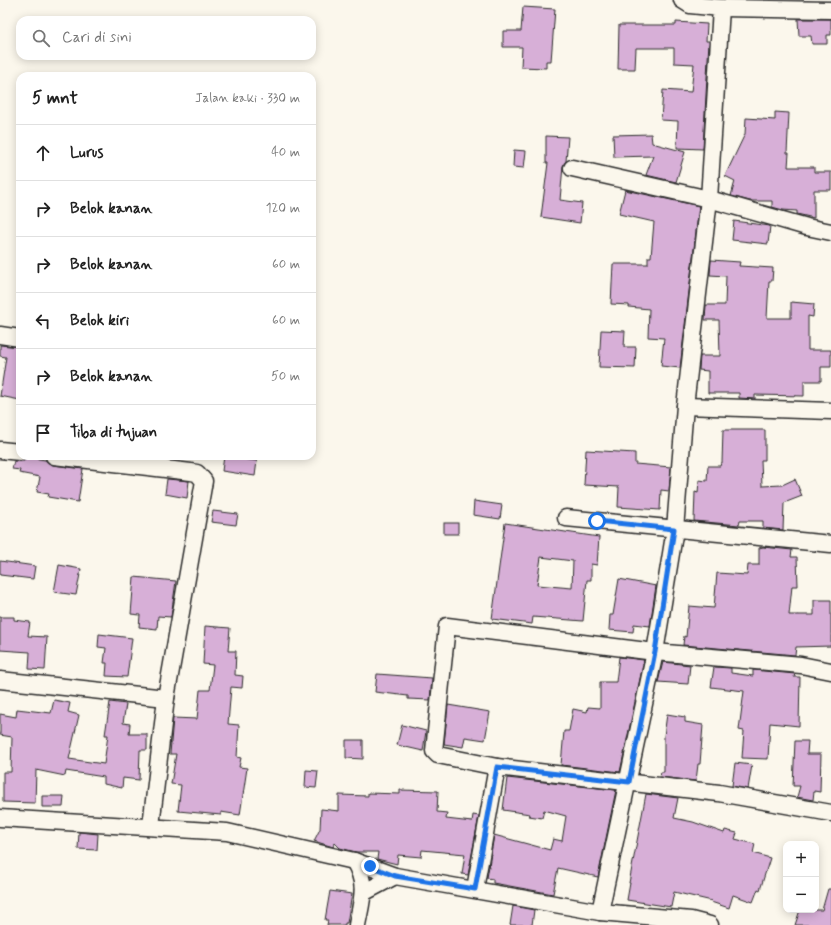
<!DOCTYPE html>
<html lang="id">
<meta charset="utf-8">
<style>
body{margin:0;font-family:Mynerve,sans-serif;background:#f6f6f6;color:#222}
.controls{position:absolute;right:12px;bottom:12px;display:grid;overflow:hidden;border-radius:8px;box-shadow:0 2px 10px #0003}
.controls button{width:36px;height:36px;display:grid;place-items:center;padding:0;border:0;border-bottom:1px solid #e0e0e0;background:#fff;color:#222;font:20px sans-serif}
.stop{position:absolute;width:12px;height:12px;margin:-9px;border:3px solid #1a73e8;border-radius:50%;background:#fff}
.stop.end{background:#1a73e8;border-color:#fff;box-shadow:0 1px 4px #0008}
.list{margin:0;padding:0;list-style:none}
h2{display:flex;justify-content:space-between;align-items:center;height:52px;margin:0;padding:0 16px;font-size:17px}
h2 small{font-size:13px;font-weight:400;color:#767676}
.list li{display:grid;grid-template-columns:26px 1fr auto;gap:12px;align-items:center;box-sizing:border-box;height:56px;padding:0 16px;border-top:1px solid #e0e0e0}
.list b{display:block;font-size:15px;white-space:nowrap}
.list em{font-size:13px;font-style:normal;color:#767676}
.icon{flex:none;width:22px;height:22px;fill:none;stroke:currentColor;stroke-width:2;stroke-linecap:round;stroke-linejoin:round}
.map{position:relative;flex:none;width:831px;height:925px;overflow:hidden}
.search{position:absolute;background:#fff;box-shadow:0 2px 10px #0003;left:16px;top:16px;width:300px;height:44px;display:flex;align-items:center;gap:10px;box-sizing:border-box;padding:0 14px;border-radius:12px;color:#767676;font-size:15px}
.panel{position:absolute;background:#fff;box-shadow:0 2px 10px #0003;left:16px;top:72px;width:300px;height:388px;border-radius:12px}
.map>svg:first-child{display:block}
</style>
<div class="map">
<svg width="831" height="925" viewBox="0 0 831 925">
<rect width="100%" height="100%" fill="#fbf7ec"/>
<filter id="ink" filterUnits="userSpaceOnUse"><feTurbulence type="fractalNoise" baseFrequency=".025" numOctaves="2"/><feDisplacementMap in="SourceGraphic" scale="8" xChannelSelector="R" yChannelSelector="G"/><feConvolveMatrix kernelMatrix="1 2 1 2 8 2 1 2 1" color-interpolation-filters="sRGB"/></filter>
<g filter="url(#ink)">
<g fill="#d7afd7" stroke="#2b2b2b" fill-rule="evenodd">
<polygon points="523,7 555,9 551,61 546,61 546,68 521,67 522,47 503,47 503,31 521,31"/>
<polygon points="798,19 831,19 831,35 827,35 827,44 812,44 811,36 799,36"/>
<polygon points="676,22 707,24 706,41 709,41 703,149 677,148 678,121 661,120 663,90 691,92 694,64 674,63 674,48 636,48 635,69 618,69 619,25 676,25"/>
<polygon points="775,112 789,113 787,153 789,153 788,167 814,167 814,172 831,172 831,190 814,190 814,218 797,214 797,211 783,210 772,207 772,201 750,201 731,196 735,181 725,176 745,134 746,118 775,120"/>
<polygon points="651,134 652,143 685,152 676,182 646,175 653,156 614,157 613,135"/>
<polygon points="546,136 568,137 566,161 563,166 560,200 582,203 580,223 541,217 548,163 546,163"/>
<polygon points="514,150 526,151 524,168 513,167"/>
<polygon points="625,190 699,206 680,368 661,366 664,338 648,337 649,309 629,307 629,305 611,304 613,264 648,264 648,257 651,257 654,222 619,214"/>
<polygon points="734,221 770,226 768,244 732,240"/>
<polygon points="711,260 740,262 739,266 773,268 772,281 769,281 767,318 791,318 791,302 814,304 813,317 808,316 808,350 831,350 831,367 821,367 821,381 804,381 804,396 755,395 755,399 739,398 739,393 708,393 708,371 699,370 700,356 720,356 719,320 705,320 706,305 725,305 726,276 710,275"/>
<polygon points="601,330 625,331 624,347 636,347 635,368 599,367"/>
<polygon points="0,345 20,347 20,400 0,396 6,357 0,356"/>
<polygon points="723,430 765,430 765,460 761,460 762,486 782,485 795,479 802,496 784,503 783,530 763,528 763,521 740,521 739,525 694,521 695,492 698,493 699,480 707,481 708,466 720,466 721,463 722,463"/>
<polygon points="586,450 635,453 635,464 671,467 669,491 661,490 660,510 618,507 619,487 584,485"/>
<polygon points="224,456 241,456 241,459 257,461 255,476 222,471"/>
<polygon points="28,457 45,460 53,465 83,469 78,502 48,497 49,494 37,492 40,477 19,473 20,470 12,469 14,461 24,461"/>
<polygon points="167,479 189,481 187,498 165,494"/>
<polygon points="474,501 502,505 500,519 473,515"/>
<polygon points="213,511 238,514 236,525 211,522"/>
<rect x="444" y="523" width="14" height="11"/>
<path d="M505 523 599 537 597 565 591 564V580H587L583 621 533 617 532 624 492 619ZM541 557 573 561 572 588 537 585Z"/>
<polygon points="763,547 792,550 791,557 797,557 798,586 792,586 789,615 814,615 814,600 831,600 831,646 796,647 795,655 683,645 684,636 686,637 689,606 714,608 717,573 747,575 748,565 759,565 759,548"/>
<polygon points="0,561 35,566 33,579 0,575"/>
<polygon points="59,565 81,569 76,595 54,592"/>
<polygon points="134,577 176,581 171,617 158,616 157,629 139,627 140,615 131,614"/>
<polygon points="619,579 656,586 650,626 634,624 633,632 609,630 610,615 613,615"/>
<polygon points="0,617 14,617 14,620 30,622 28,636 47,637 45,670 29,669 30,652 0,650"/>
<polygon points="205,626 230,628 228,651 236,651 235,675 243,676 242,688 231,687 228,724 239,725 237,757 241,758 239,767 247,768 240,815 221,812 221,815 178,811 181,785 171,784 176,754 170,754 173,718 197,719 200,690 210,690 213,665 203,664"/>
<polygon points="99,634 132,638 127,677 106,676 107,663 104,663 106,648 98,647"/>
<polygon points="619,657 644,660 620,772 561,765 564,731 569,731 573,709 587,712 588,707 600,708 600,682 616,682"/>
<polygon points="663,662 690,665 688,684 658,682"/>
<polygon points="714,667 731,668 731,673 753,676 753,670 795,674 794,677 800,677 799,726 770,723 768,759 742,758 744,731 739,730 744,691 711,687"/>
<polygon points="377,674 432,678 430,700 408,699 408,696 375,692"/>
<polygon points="54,700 70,703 68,712 79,715 69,759 104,764 108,735 105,735 110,702 126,704 123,723 130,724 129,734 147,734 147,750 140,750 139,780 123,778 122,788 104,784 104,777 66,771 65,776 36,770 35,803 3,802 3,772 11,772 12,737 0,735 0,714 16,717 17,709 51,713"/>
<polygon points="448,705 490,712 485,740 465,737 463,747 444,744"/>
<polygon points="667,714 685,717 685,722 703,725 700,764 698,764 696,781 660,777 661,772 664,772 664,736"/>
<polygon points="402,725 426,731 423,751 397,745"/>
<polygon points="346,740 363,740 363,759 346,758"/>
<polygon points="795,741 808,741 807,754 821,754 820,792 814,791 813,800 797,797 800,786 793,786"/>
<polygon points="735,763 752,765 748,789 732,786"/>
<polygon points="306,770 318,771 316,788 305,787"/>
<polygon points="507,778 616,790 598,877 558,868 553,894 493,883 493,879 487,878 494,835 550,850 553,839 562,841 566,816 544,810 542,818 529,816 530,814 503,810"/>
<polygon points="400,790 438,791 437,812 447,813 446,819 472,822 473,815 479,816 468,875 462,874 465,854 422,850 421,857 398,855 397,864 377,859 378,852 356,852 340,848 335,843 333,847 314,841 320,829 321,809 339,811 339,795 368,796 368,793 400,794"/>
<polygon points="646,794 678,798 674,818 693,822 724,833 725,830 737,833 735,839 755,844 753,853 770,858 760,890 758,889 753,902 733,895 729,908 711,902 712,901 674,892 671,907 627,900 630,883 629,883"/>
<polygon points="42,796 64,796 63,807 42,807"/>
<polygon points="79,832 98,834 97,850 78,849"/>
<polygon points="828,889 831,889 831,925 795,925 800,910 822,910"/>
<polygon points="330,891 352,894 347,923 345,923 345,925 327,925 328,920 325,920"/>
<polygon points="513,906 534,910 532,925 510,925"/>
</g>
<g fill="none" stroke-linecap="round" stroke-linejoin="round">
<g stroke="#2b2b2b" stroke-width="19">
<g id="street">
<polyline points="721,8 831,10"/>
<polyline points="572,168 709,199 807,227 831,232"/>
<polyline points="0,335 20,338"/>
<polyline points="685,406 831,411"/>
<polyline points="0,450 20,452"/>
<polyline points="54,456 191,472 197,473 204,481 166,698 151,826"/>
<polyline points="566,518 831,544"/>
<polyline points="0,680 166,698"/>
<polyline points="497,767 438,755 434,751 447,626 655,652 801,665 831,671"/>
<polyline points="0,818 227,832 354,861 395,876 600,912 691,920 710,925"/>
<path d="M354 861C368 885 362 899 357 925"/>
<polyline points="475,889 497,767 719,793 831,813"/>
<polyline points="363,893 395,876"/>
<polyline points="600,912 655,652 675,529 685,406 709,199 721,8 690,5 682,0"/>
</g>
</g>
<use href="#street" stroke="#fbf7ec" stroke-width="16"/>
</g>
</g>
<g fill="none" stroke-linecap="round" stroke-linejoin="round" filter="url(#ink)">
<polyline stroke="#1a73e8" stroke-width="5" points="370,866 395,876 475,889 497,767 629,782 655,652 674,529 597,521"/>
</g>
</svg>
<div class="controls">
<button>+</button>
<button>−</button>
</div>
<div class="stop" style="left:597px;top:521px"></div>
<div class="stop end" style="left:370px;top:866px"></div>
<div class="search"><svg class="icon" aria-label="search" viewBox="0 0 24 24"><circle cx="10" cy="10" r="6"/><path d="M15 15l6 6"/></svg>Cari di sini</div>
<section class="panel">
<h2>5 mnt<small>Jalan kaki · 330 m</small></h2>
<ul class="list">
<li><svg class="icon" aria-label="ahead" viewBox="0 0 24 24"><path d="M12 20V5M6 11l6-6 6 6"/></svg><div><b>Lurus</b></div><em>40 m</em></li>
<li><svg class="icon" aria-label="right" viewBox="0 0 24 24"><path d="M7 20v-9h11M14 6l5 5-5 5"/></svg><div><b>Belok kanan</b></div><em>120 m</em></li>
<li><svg class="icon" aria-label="right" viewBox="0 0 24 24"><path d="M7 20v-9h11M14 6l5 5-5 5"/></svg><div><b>Belok kanan</b></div><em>60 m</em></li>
<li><svg class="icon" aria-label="left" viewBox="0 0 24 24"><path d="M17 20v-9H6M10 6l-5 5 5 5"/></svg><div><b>Belok kiri</b></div><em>60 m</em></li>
<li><svg class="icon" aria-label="right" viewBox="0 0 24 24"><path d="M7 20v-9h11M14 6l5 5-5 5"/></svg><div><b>Belok kanan</b></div><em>50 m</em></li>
<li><svg class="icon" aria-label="arrive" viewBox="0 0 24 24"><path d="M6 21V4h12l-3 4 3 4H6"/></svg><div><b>Tiba di tujuan</b></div></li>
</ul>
</section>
</div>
